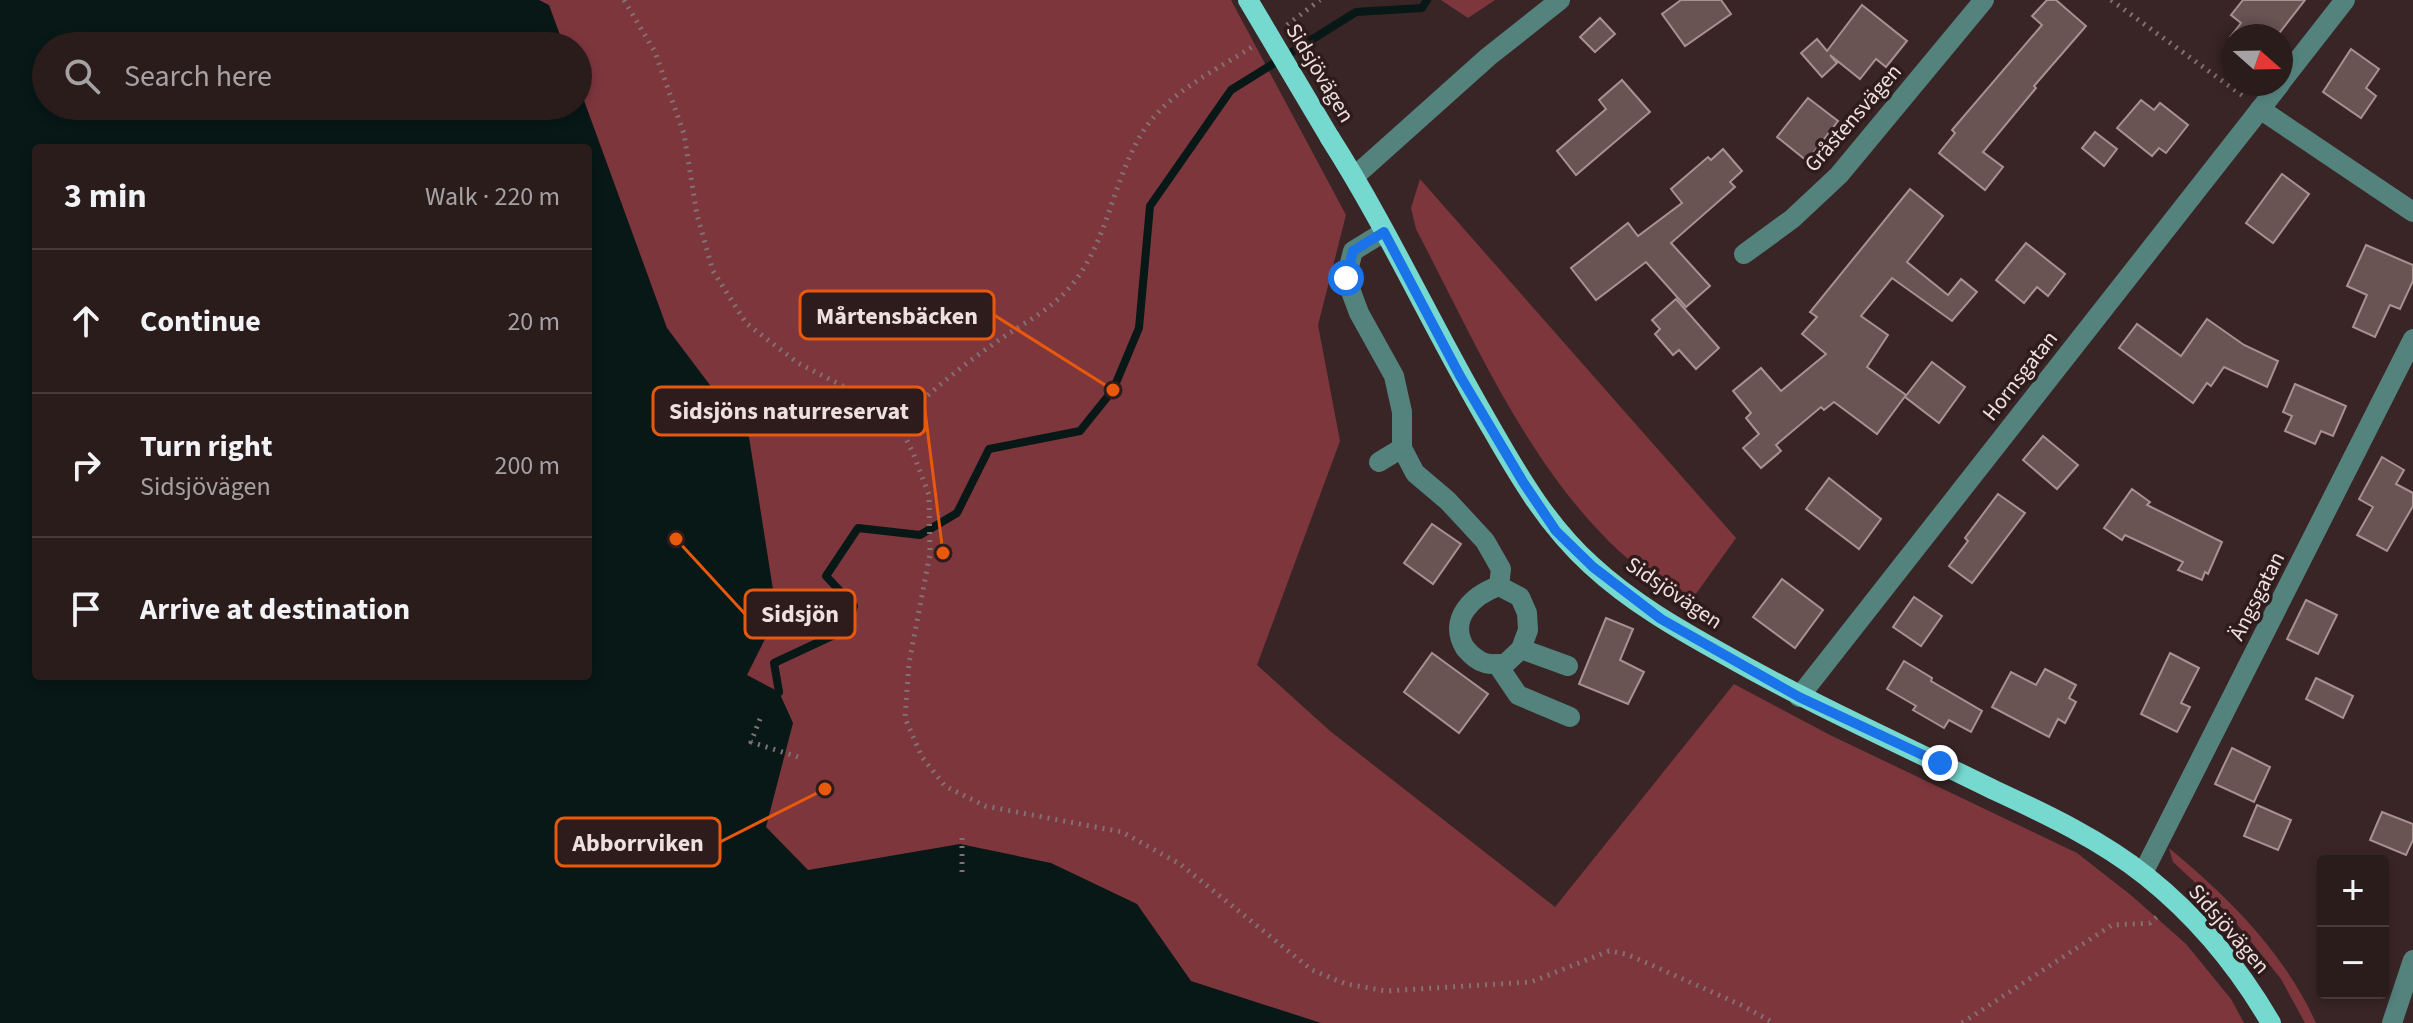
<!DOCTYPE html>
<meta charset="utf-8">
<style>
body{margin:0;font-family:"Source Sans 3",sans-serif;background:#332525;color:#f1f3f6}
.controls{position:absolute;right:24px;bottom:24px;display:grid;overflow:hidden;border-radius:8px;box-shadow:0 4px 12px #0003}
.controls button{width:72px;height:72px;display:grid;place-items:center;padding:0;border:0;border-bottom:2px solid #473a3b;background:#2b1c1c;color:#f1f3f6;font:40px sans-serif}
.compass{position:absolute;left:2221px;top:24px;width:72px;height:72px;border-radius:50%;background:#2b1c1c;box-shadow:0 4px 12px #0003;rotate:110deg}
.stop{position:absolute;width:24px;height:24px;margin:-18px;border:6px solid #1a73e8;border-radius:50%;background:#fff}
.stop.end{background:#1a73e8;border-color:#fff;box-shadow:0 2px 8px #0008}
.list{margin:0;padding:0;list-style:none}
h2{display:flex;justify-content:space-between;align-items:center;height:104px;margin:0;padding:0 32px;font-size:34px}
h2 small{font-size:26px;font-weight:400;color:#a6a1a3}
.list li{display:grid;grid-template-columns:52px 1fr auto;gap:24px;align-items:center;box-sizing:border-box;height:144px;padding:0 32px;border-top:2px solid #473a3b}
.list b{display:block;font-size:30px;white-space:nowrap}
.list p{margin:0;font-size:26px;white-space:nowrap;color:#a6a1a3}
.list em{font-size:26px;font-style:normal;color:#a6a1a3}
.icon{flex:none;width:44px;height:44px;fill:none;stroke:currentColor;stroke-width:2;stroke-linecap:round;stroke-linejoin:round}
.map{position:relative;flex:none;width:2413px;height:1023px;overflow:hidden}
.search{position:absolute;background:#2b1c1c;box-shadow:0 4px 12px #0003;left:32px;top:32px;width:560px;height:88px;display:flex;align-items:center;gap:20px;box-sizing:border-box;padding:0 28px;border-radius:44px;color:#a6a1a3;font-size:30px}
.panel{position:absolute;background:#2b1c1c;box-shadow:0 4px 12px #0003;left:32px;top:144px;width:560px;height:536px;border-radius:8px}
.map>svg:first-child{display:block}
</style>
<div class="map">
<svg width="2413" height="1023" viewBox="0 0 2413 1023">
<rect width="100%" height="100%" fill="#392526"/>
<g fill="#7e363d" fill-rule="evenodd">
<path d="M0 0H1231L1346 215 1318 325 1340 441 1257 665 1330 731 1555 907 1734 684 1830 735 2077 853 2132 896 2186 944 2231 999 2244 1023H0ZM46 46H578V106H46ZM36 148H588V676H36Z"/>
<polygon points="1441,0 1495,0 1468,18"/>
<path d="M1420 179 1736 538 1688 605C1658 582 1624 559 1599 531 1520 448 1469 330 1416 229L1411 208Z"/>
<path d="M2169 848C2228 897 2284 952 2316 1023H2305L2281 979 2228 913 2173 862Z"/>
</g>
<path fill="#071816" fill-rule="evenodd" d="M0 0H539L549 5 564 46H46V106H578V84L667 328 749 437 777 615 747 675 779 692 793 723 766 827 808 870 960 844 1051 863 1137 904 1191 981 1321 1023H0ZM36 148H588V676H36Z"/>
<g fill="none" stroke-linecap="round" stroke-linejoin="round">
<polyline stroke="#071816" stroke-width="8" points="779,692 774,663 847,629 854,606 826,576 858,528 920,535 957,513 989,449 1080,431 1113,390 1139,328 1150,206 1231,90 1356,12 1422,8 1427,0"/>
</g>
<g fill="#695353" stroke="#a99091" stroke-width="2">
<polygon points="1681,0 1721,0 1731,14 1685,46 1662,14"/>
<polygon points="2047,0 2056,0 2086,26 2034,86 2036,88 1983,152 2003,167 1985,190 1939,153 1955,133 1952,130 2042,25 2032,16"/>
<polygon points="2243,0 2305,0 2277,36 2231,36 2241,23 2231,15"/>
<polygon points="1862,5 1907,41 1886,67 1876,59 1860,79 1830,55 1837,63 1822,77 1801,53 1817,39 1827,51"/>
<polygon points="1600,18 1615,34 1595,52 1580,37"/>
<polygon points="2351,49 2379,69 2366,88 2376,96 2361,118 2323,92"/>
<polygon points="1622,80 1650,112 1576,175 1557,151 1606,109 1599,100"/>
<polygon points="1808,98 1838,121 1807,161 1777,137"/>
<polygon points="2141,100 2154,110 2160,103 2188,125 2166,153 2159,148 2152,156 2117,128"/>
<polygon points="2095,132 2117,149 2104,166 2082,148"/>
<polygon points="1723,149 1742,171 1730,182 1735,187 1671,243 1710,286 1686,307 1646,262 1596,300 1571,268 1628,223 1638,236 1682,203 1671,189 1708,157 1711,160"/>
<polygon points="2282,174 2309,194 2273,243 2246,223"/>
<polygon points="1910,189 1943,216 1907,262 1948,295 1961,279 1977,292 1952,321 1892,278 1861,316 1888,335 1867,367 1906,395 1877,434 1834,402 1824,410 1821,407 1776,445 1781,451 1761,468 1743,448 1759,434 1746,418 1751,413 1733,391 1761,368 1781,391 1826,354 1802,334 1817,317 1810,312"/>
<polygon points="2026,243 2065,274 2048,296 2037,287 2024,303 1996,280"/>
<polygon points="2366,245 2413,265 2413,281 2400,309 2390,305 2375,337 2353,327 2367,295 2347,286"/>
<polygon points="1676,299 1719,348 1696,369 1679,350 1673,355 1655,334 1660,329 1652,320"/>
<polygon points="2207,319 2244,345 2278,361 2267,387 2224,367 2211,386 2207,383 2193,403 2119,348 2137,324 2181,356"/>
<polygon points="1932,362 1965,387 1939,423 1905,397"/>
<polygon points="2295,384 2346,406 2333,436 2321,431 2315,444 2285,431 2292,416 2283,412"/>
<polygon points="2043,436 2078,465 2057,489 2023,460"/>
<polygon points="2382,457 2404,470 2396,484 2413,493 2413,506 2387,551 2357,535 2373,507 2359,499"/>
<polygon points="1829,478 1881,519 1859,549 1806,509"/>
<polygon points="2132,489 2150,502 2147,505 2222,542 2208,574 2205,572 2202,580 2178,570 2183,562 2125,535 2122,540 2104,528"/>
<polygon points="1998,494 2025,513 1972,583 1949,566 1968,541 1965,538"/>
<polygon points="1432,524 1461,544 1433,584 1404,563"/>
<polygon points="1782,579 1823,610 1795,648 1753,617"/>
<polygon points="1914,597 1942,616 1921,646 1893,627"/>
<polygon points="2306,600 2337,615 2318,654 2287,639"/>
<polygon points="1606,618 1633,629 1620,660 1644,672 1628,704 1579,684"/>
<polygon points="1432,653 1488,694 1459,733 1404,692"/>
<polygon points="2170,653 2199,668 2181,703 2190,707 2177,732 2141,714"/>
<polygon points="1904,661 1932,678 1931,681 1982,711 1971,732 1949,720 1944,728 1913,710 1916,706 1887,689"/>
<polygon points="2045,669 2076,685 2069,698 2076,702 2065,723 2058,719 2049,737 1992,707 2011,672 2036,685"/>
<polygon points="2316,678 2353,696 2343,718 2306,699"/>
<polygon points="2232,748 2270,767 2254,802 2215,784"/>
<polygon points="2257,805 2291,820 2278,850 2244,836"/>
<polygon points="2382,812 2413,824 2413,840 2406,855 2370,840"/>
</g>
<g fill="none" stroke-linecap="round" stroke-linejoin="round">
<g stroke="#837172" stroke-width="5" stroke-dasharray="2 6" stroke-linecap="butt">
<polyline points="624,0 655,52 684,134 697,215 713,271 746,323 798,363 872,401 898,422 913,453 929,495 930,554 909,663 905,718 922,757 945,786 985,806 1122,832 1180,864 1312,970 1346,984 1386,991 1531,982 1609,951 1626,954 1647,963 1741,1005 1774,1023"/>
<polyline points="2111,0 2243,96"/>
<polyline points="1287,25 1320,0"/>
<path d="M898 422C930 392 965 363 1002 338 1026 322 1051 309 1070 287 1108 243 1112 182 1142 133 1167 93 1213 72 1252 47"/>
<polyline points="760,719 751,742 798,757"/>
<polyline points="962,838 962,878"/>
<polyline points="1962,1023 2112,925 2150,923 2160,914"/>
</g>
<g stroke="#54827d" stroke-width="20">
<polyline points="2281,82 2345,0"/>
<polyline points="2260,109 2413,212"/>
<polyline points="1355,176 1488,57 1560,0"/>
<polyline points="1384,232 1353,251 1346,278 1359,313 1394,376 1402,412 1402,448 1415,473 1448,501 1485,541 1501,569 1499,586"/>
<polyline points="1744,254 1792,219 1839,175 1984,0"/>
<polyline points="1379,462 1402,448"/>
<path d="M1499 586 1520 597 1527 613 1528 630 1521 649 1505 664C1499 664 1491 665 1485 663 1478 661 1470 654 1465 648 1447 619 1473 595 1499 586Z"/>
<polyline points="1521,649 1568,666"/>
<polyline points="1497,664 1518,695 1570,717"/>
<polyline points="1799,697 2280,84"/>
<polyline points="2143,873 2413,339"/>
<polyline points="2392,1023 2413,960"/>
</g>
<path stroke="#75d9d0" stroke-width="20" d="M1330 138C1390 232 1436 335 1493 431 1521 480 1549 527 1591 565 1631 602 1678 629 1725 655 1813 705 1903 745 1994 790 2046 814 2101 840 2146 876 2196 916 2239 968 2271 1023"/>
<polyline stroke="#75d9d0" stroke-width="20" points="1248,0 1330,138"/>
</g>
<g fill="none" stroke-linecap="round" stroke-linejoin="round">
<polyline stroke="#1a73e8" stroke-width="10" points="1346,278 1353,251 1384,232 1460,376 1523,482 1556,531 1593,567 1661,619 1799,697 1940,763"/>
</g>
<g text-anchor="middle" dominant-baseline="central" stroke-width="7" stroke-linejoin="round" paint-order="stroke">
<g font-size="22" fill="#eee0e1" stroke="#2e1b1c">
<text transform="translate(1320 73) rotate(59)">Sidsjövägen</text>
<text transform="translate(1853 118) rotate(-49)">Gråstensvägen</text>
<text transform="translate(2020 376) rotate(-52)">Hornsgatan</text>
<text transform="translate(1674 593) rotate(34)">Sidsjövägen</text>
<text transform="translate(2257 596) rotate(-63)">Ängsgatan</text>
<text transform="translate(2229 929) rotate(49)">Sidsjövägen</text>
</g>
</g>
<path fill="none" stroke="#e8590c" stroke-width="3" d="M1113 390L994 315M943 553L925 411M676 539L745 614M825 789L720 842"/>
<g fill="#e8590c" stroke="#2e1b1c" stroke-width="3">
<circle cx="1113" cy="390" r="8"/>
<circle cx="943" cy="553" r="8"/>
<circle cx="676" cy="539" r="8"/>
<circle cx="825" cy="789" r="8"/>
</g>
<g fill="#2e1b1c" stroke="#e8590c" stroke-width="3">
<rect x="800" y="291" width="194" height="48" rx="8"/>
<rect x="653" y="387" width="272" height="48" rx="8"/>
<rect x="745" y="590" width="110" height="48" rx="8"/>
<rect x="556" y="818" width="164" height="48" rx="8"/>
</g>
<g font-size="24" text-anchor="middle" font-weight="bold" fill="#eee0e1">
<text x="897" y="324">Mårtensbäcken</text>
<text x="789" y="419">Sidsjöns naturreservat</text>
<text x="800" y="622">Sidsjön</text>
<text x="638" y="851">Abborrviken</text>
</g>
</svg>
<div class="controls">
<button>+</button>
<button>−</button>
</div>
<svg class="compass" viewBox="-18 -18 36 36"><path d="M0-13l5 13h-10z" fill="#e53935"/><path d="M0 13l5-13h-10z" fill="#a6a1a3"/></svg>
<div class="stop" style="left:1346px;top:278px"></div>
<div class="stop end" style="left:1940px;top:763px"></div>
<div class="search"><svg class="icon" aria-label="search" viewBox="0 0 24 24"><circle cx="10" cy="10" r="6"/><path d="M15 15l6 6"/></svg>Search here</div>
<section class="panel">
<h2>3 min<small>Walk · 220 m</small></h2>
<ul class="list">
<li><svg class="icon" aria-label="ahead" viewBox="0 0 24 24"><path d="M12 20V5M6 11l6-6 6 6"/></svg><div><b>Continue</b></div><em>20 m</em></li>
<li><svg class="icon" aria-label="right" viewBox="0 0 24 24"><path d="M7 20v-9h11M14 6l5 5-5 5"/></svg><div><b>Turn right</b><p>Sidsjövägen</p></div><em>200 m</em></li>
<li><svg class="icon" aria-label="arrive" viewBox="0 0 24 24"><path d="M6 21V4h12l-3 4 3 4H6"/></svg><div><b>Arrive at destination</b></div></li>
</ul>
</section>
</div>
